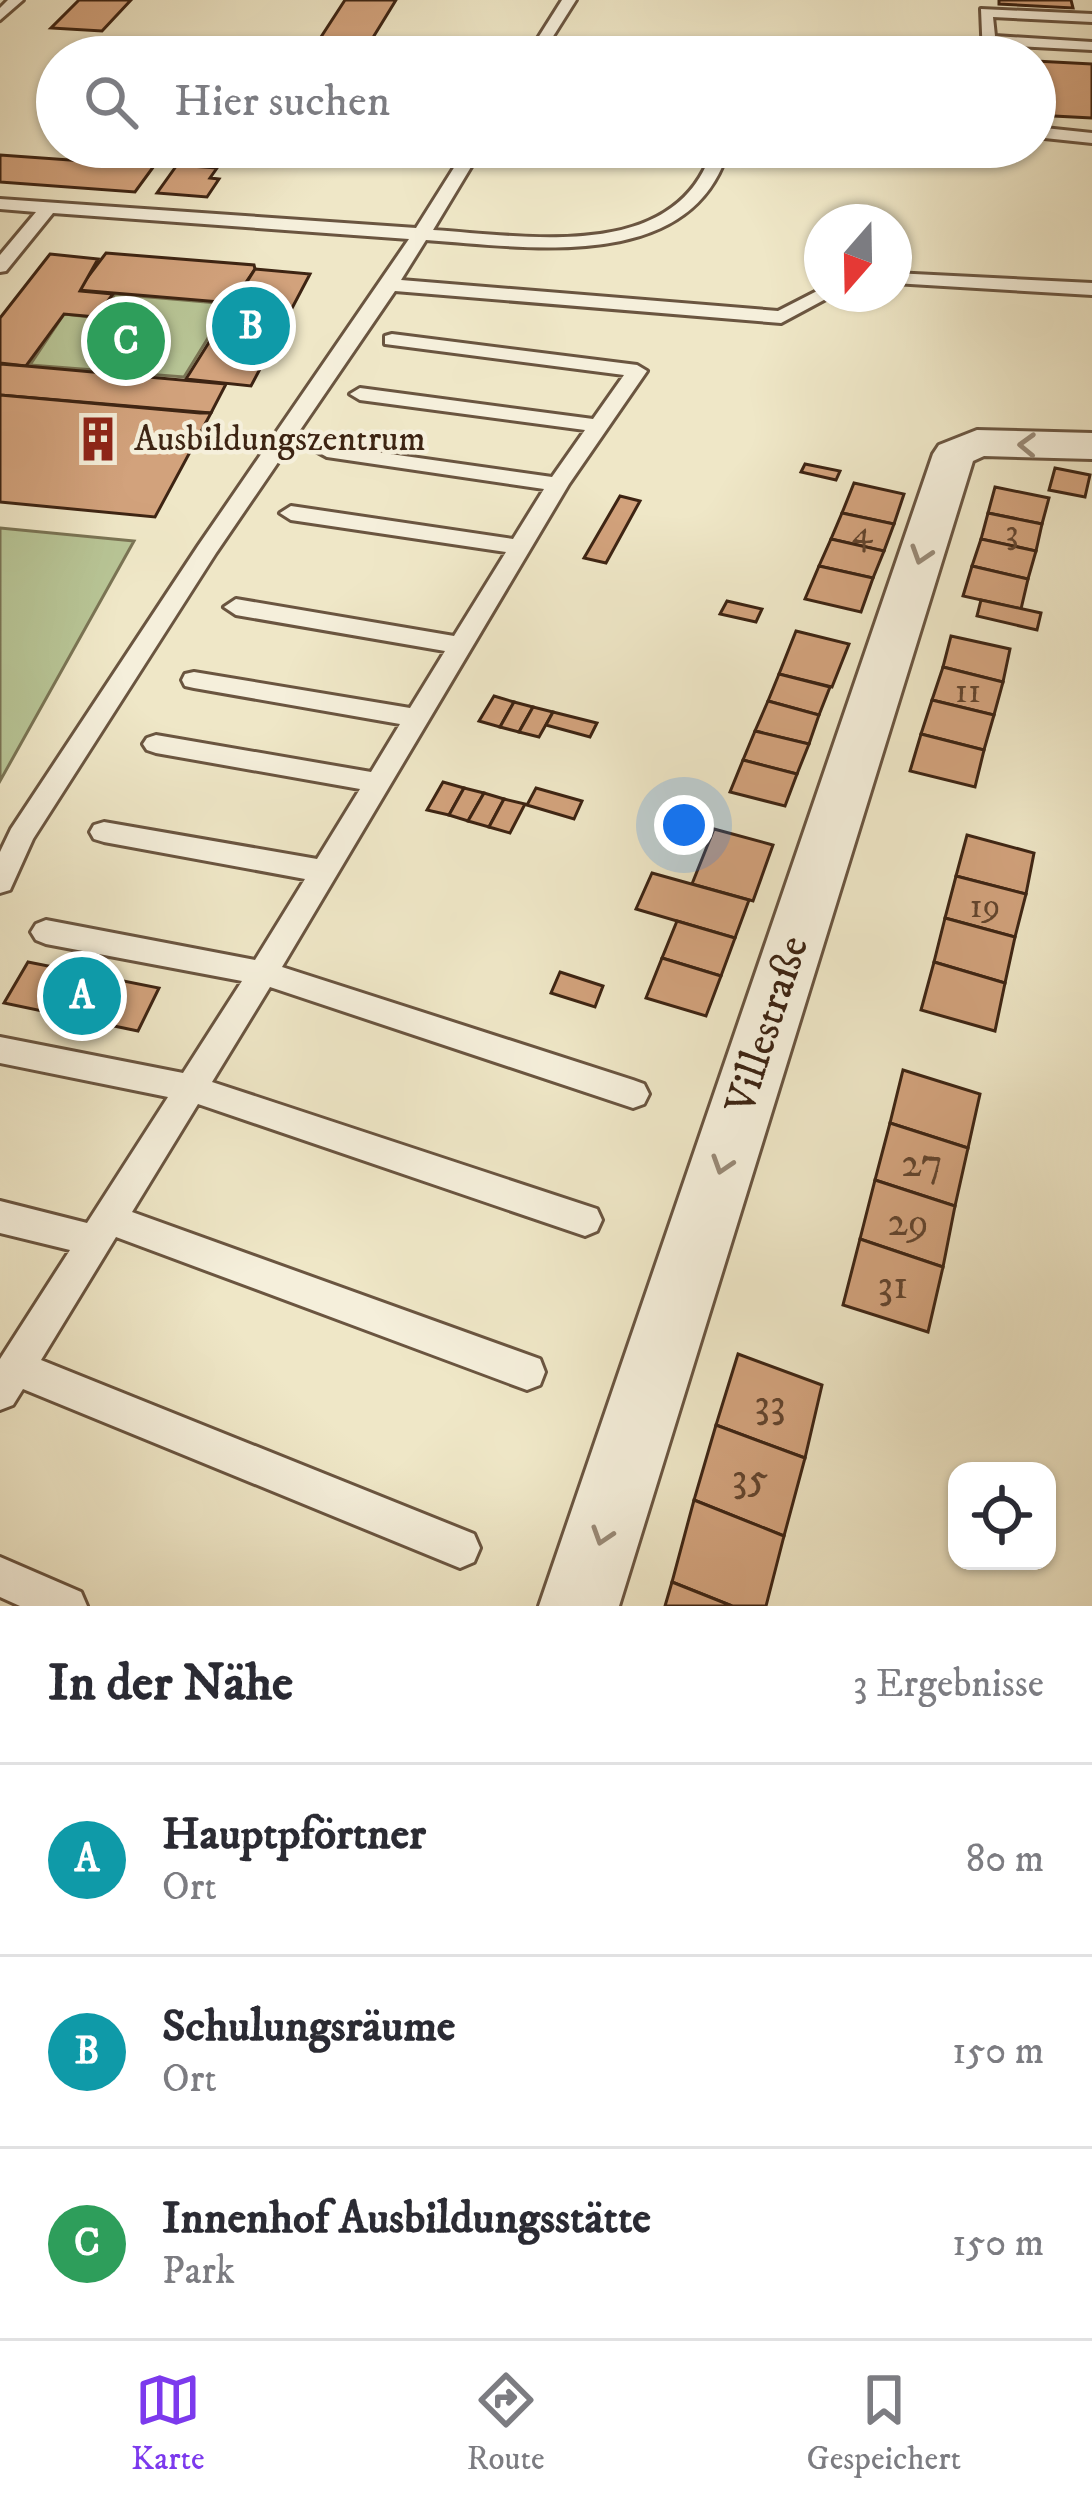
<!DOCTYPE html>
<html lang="de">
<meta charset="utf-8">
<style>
body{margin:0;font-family:"IM FELL DW Pica",serif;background:#f7f7f7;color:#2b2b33}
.controls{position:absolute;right:36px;bottom:36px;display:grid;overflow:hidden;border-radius:24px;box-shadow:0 3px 9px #0004}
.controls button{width:108px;height:108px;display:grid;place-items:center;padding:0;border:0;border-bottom:3px solid #e1e1e2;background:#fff;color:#2b2b33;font:60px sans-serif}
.compass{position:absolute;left:804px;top:204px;width:108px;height:108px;border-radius:50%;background:#fff;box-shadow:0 3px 9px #0004;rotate:200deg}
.you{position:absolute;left:684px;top:825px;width:42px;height:42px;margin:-30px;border:9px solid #fff;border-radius:50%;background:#1a73e8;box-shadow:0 0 0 18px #1a73e833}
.badge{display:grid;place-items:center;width:78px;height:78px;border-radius:50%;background:#7c3aed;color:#fff;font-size:39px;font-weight:700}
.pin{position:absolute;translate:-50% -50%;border:6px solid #fff;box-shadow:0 3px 12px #0006}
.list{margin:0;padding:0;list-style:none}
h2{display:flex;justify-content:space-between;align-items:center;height:156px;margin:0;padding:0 48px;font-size:51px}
h2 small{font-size:39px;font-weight:400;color:#7c7c81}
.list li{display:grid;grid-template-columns:78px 1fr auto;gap:36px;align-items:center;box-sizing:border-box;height:192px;padding:0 48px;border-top:3px solid #e1e1e2}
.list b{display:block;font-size:45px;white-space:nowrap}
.list p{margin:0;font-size:39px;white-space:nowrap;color:#7c7c81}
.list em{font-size:39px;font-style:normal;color:#7c7c81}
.icon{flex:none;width:66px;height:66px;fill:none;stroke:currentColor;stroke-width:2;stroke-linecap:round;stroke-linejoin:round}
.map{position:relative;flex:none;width:1092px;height:1606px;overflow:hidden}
.search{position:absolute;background:#fff;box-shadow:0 3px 9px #0004;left:36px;right:36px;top:36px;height:132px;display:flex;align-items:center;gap:30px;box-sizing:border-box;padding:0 42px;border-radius:66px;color:#7c7c81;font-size:45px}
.sheet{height:732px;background:#fff}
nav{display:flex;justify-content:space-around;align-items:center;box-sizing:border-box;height:168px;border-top:3px solid #e1e1e2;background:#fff;font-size:33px;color:#7c7c81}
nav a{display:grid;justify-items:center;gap:6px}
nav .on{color:#7c3aed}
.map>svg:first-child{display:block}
</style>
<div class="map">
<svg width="1092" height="1606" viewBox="0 0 1092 1606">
<rect width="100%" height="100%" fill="#efe7c7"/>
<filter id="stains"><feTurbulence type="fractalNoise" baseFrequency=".00167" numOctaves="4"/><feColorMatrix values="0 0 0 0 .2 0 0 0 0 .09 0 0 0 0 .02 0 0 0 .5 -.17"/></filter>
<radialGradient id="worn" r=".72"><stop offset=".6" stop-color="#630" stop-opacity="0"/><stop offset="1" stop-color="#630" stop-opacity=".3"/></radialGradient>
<g fill="#b8c596" stroke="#7a7454" stroke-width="3">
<polygon points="115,294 229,304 184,377 30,365 64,314 98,318"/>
<polygon points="0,528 134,541 0,781"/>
</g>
<g fill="#d2a27c" stroke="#3d2413" stroke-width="3">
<polygon points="79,0 131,0 102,31 51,28"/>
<polygon points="345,0 396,0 361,57 308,57"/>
<polygon points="999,0 1071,0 1073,8 999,4"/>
<polygon points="1035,61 1092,64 1092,118 1035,115"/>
<polygon points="0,155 154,166 135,192 0,182"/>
<polygon points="177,165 217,168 210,178 219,179 207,197 157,193"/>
<polygon points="106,253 254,265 255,269 232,303 78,290"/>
<polygon points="50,254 98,259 80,291 113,294 96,317 64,314 26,366 0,363 0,318"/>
<polygon points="255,269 310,274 251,386 186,379"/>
<polygon points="0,364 26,366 226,384 211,413 0,395"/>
<polygon points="0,395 200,413 211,413 155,517 0,502"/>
<polygon points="805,464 840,471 836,480 801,472"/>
<polygon points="1055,468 1090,475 1085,497 1049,490"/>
<polygon points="854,483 904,494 894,524 842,513"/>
<polygon points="995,487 1049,498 1042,524 988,513"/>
<polygon points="620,496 640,501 606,563 584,558"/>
<polygon points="842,513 894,524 884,551 831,539"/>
<polygon points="988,513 1042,524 1036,551 981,539"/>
<polygon points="831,539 884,551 873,578 819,566"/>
<polygon points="981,539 1036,551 1028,579 972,566"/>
<polygon points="819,566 873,578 861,612 805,599"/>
<polygon points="972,566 1028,579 1021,609 963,596"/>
<polygon points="981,600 1041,613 1037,630 977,616"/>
<polygon points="727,601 762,609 756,622 720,614"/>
<polygon points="796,631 849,644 832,687 779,674"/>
<polygon points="951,636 1010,649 1003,682 943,667"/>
<polygon points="943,667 1003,682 994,715 932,700"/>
<polygon points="779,674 830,687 819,715 768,701"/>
<polygon points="494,696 514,702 500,727 479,721"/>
<polygon points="932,700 994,715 984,750 921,734"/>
<polygon points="768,701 819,715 809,744 755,731"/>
<polygon points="514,702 533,707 519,732 500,727"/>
<polygon points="533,707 553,712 539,737 519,732"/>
<polygon points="553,712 597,723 590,737 546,725"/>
<polygon points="755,731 809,744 797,774 743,760"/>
<polygon points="921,734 984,750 975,787 910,771"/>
<polygon points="743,760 797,774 785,806 730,792"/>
<polygon points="443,782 464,788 449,815 427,810"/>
<polygon points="464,788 484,793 468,821 449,815"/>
<polygon points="536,788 582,801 574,819 527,805"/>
<polygon points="484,793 504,799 489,827 468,821"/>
<polygon points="504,799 525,804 510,833 489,827"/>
<polygon points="714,829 773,845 753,901 692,884"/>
<polygon points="967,835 1034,853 1026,894 956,876"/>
<polygon points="652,873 749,900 735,938 636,909"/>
<polygon points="956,876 1026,894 1015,937 945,918"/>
<polygon points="945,918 1015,937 1005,983 934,962"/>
<polygon points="677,921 735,938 721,976 662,958"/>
<polygon points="662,958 721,976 706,1016 646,998"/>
<polygon points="28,962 159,988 138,1031 4,1003"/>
<polygon points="934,962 1005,983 995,1031 921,1010"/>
<polygon points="560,972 603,986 595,1007 551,993"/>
<polygon points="903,1070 980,1094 968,1148 890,1123"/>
<polygon points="890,1123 968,1148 955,1206 875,1180"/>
<polygon points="875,1180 955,1206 943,1267 860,1239"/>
<polygon points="860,1239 943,1267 928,1332 843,1305"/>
<polygon points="738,1354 822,1385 805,1458 716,1425"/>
<polygon points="716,1425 805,1458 784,1536 694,1500"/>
<polygon points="694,1500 784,1536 766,1606 732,1606 672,1582"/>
<polygon points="672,1582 732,1606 665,1606"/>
</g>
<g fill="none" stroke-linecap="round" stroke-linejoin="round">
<g stroke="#6a5540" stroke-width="6">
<g id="service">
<polygon points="8,0 23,0 0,20 0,8"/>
<polygon points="562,0 576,0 540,57 526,57"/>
<polygon points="981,9 1092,14 1092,22 993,17 995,36 1092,42 1092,50 996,45 997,57 983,57"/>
<polygon points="1035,127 1092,133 1092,143 1035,137"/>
<path d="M467 147H483L433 230C527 236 679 264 713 147H729C694 275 528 247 426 240L401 280 778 311 819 290 835 294 781 323 395 291 216 553 33 839 10 890 0 893V852L11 829 198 546 409 239 53 213 6 271 0 272V255L36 212 0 209V199L416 228Z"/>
<polygon points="894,273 1092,283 1092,295 894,283"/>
<polygon points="392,334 637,365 647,371 569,484 282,967 633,1080 644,1084 649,1094 644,1104 633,1108 270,987 212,1082 597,1209 602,1220 597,1231 585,1236 198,1104 132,1212 540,1359 545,1372 540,1385 527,1390 116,1237 41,1360 474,1534 480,1548 474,1562 460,1568 23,1389 13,1405 0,1410 0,1359 70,1250 0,1233 0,1201 87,1223 168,1097 0,1063 0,1037 183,1073 242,981 46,944 36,940 31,932 36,924 46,920 255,960 305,879 104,842 94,839 90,832 94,825 104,822 317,859 360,789 156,753 147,750 143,744 147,738 156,735 371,772 400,724 194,688 185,686 182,680 185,674 194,672 410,708 445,651 236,615 224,607 236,599 454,636 506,552 291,520 280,513 291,506 513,539 544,489 327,457 316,451 327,445 552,477 585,430 360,400 350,394 360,388 593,419 624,375 385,344 385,336"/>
<polygon points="0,1557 81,1592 87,1606 20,1606 0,1597"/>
</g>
</g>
<g stroke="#6a5540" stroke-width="6">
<polygon id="minor" points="977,430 1092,433 1092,459 984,456 973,461 619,1606 539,1606 933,454 939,445"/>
</g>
<use href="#service" fill="#f5efdb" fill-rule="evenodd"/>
<use href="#minor" fill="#f5efdb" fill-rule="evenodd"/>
</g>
<defs><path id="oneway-chevron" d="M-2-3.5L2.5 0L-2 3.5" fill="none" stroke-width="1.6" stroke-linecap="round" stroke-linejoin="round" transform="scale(3)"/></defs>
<g stroke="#998a77">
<use href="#oneway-chevron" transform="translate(1027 445) rotate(-178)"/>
<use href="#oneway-chevron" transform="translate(921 555) rotate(108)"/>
<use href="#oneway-chevron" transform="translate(722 1165) rotate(108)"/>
<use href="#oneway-chevron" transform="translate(602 1536) rotate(108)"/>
</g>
<defs>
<g id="building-bare" transform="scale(3.6)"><path d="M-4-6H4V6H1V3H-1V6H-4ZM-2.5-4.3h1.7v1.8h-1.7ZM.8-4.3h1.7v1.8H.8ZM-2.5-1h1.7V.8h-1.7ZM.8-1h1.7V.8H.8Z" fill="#8f2418" stroke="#f5efdb" stroke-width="2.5" paint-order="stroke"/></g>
</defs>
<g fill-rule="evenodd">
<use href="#building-bare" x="98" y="439"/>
</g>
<g text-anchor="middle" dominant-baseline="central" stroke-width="9" stroke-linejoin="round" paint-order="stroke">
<g font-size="36" fill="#3d2413" stroke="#f5efdb" text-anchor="start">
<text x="134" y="439">Ausbildungszentrum</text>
</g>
<g font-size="36" fill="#62442d">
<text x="862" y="532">4</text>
<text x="1012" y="532">3</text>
<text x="968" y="691">11</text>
<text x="985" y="906">19</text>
</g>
<g font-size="42" fill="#3d2413" stroke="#f5efdb">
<text transform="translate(768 1025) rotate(-72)">Villestraße</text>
</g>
<g font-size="42" fill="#62442d">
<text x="922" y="1164">27</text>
<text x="908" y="1223">29</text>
<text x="893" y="1286">31</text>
<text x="770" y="1405">33</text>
<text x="750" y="1479">35</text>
</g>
</g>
<rect width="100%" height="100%" filter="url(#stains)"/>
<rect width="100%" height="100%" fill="url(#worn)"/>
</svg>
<div class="controls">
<button><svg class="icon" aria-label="locate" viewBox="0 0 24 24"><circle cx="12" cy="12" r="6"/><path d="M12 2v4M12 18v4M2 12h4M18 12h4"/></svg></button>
</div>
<svg class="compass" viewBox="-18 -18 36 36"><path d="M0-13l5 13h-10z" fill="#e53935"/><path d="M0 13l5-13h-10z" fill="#7c7c81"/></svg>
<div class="you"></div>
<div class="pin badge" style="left:82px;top:996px;background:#0f9aa8">A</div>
<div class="pin badge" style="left:251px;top:326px;background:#0f9aa8">B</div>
<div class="pin badge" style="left:126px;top:341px;background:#2e9e5b">C</div>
<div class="search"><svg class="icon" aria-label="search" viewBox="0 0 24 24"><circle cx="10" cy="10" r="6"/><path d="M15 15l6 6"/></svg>Hier suchen</div>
</div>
<section class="sheet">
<h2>In der Nähe<small>3 Ergebnisse</small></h2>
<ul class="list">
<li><span class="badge" style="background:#0f9aa8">A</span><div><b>Hauptpförtner</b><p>Ort</p></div><em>80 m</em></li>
<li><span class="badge" style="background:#0f9aa8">B</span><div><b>Schulungsräume</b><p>Ort</p></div><em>150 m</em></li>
<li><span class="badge" style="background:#2e9e5b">C</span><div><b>Innenhof Ausbildungsstätte</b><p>Park</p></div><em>150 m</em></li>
</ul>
</section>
<nav>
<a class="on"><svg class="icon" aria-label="map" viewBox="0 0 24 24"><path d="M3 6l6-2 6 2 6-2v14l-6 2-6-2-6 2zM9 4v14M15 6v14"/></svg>Karte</a>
<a><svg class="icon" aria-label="directions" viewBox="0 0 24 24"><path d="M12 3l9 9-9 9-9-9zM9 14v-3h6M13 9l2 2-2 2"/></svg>Route</a>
<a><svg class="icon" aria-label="saved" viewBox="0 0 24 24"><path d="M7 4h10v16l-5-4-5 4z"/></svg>Gespeichert</a>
</nav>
